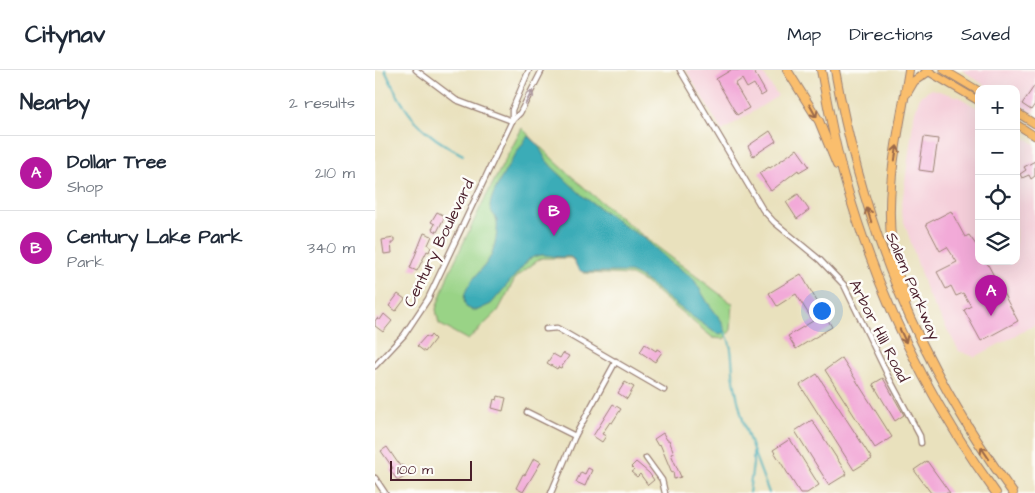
<!DOCTYPE html>
<meta charset="utf-8">
<style>
body{margin:0;font-family:"Architects Daughter",sans-serif;background:#f2f2f3;color:#1f2937}
.controls{position:absolute;right:15px;top:15px;display:grid;overflow:hidden;border-radius:10px;box-shadow:0 5px 20px #0002}
.controls button{width:45px;height:45px;display:grid;place-items:center;padding:0;border:0;border-bottom:1px solid #e0e1e3;background:#fff;color:#1f2937;font:25px sans-serif}
.scale{position:absolute;left:15px;bottom:12px;width:82px;box-sizing:border-box;padding-left:5px;border:2px solid #4a1f2b;border-top:0;font-size:14px;line-height:18px;white-space:nowrap;color:#4a1f2b;-webkit-text-stroke:4px #fdfcf7;paint-order:stroke}
.you{position:absolute;left:446px;top:240px;width:18px;height:18px;margin:-12px;border:4px solid #fff;border-radius:50%;background:#1a73e8;box-shadow:0 0 0 8px #1a73e833}
.badge{display:grid;place-items:center;width:32px;height:32px;border-radius:50%;background:#b5179e;color:#fff;font-size:16px;font-weight:700}
.pin{position:absolute;translate:-50% -41px;filter:drop-shadow(0 1px 2px #0008)}
.pin::after{content:'';position:absolute;top:26px;width:18px;height:15px;background:inherit;clip-path:polygon(0 0,100% 0,50% 100%)}
.list{margin:0;padding:0;list-style:none}
h2{display:flex;justify-content:space-between;align-items:center;height:65px;margin:0;padding:0 20px;font-size:21px}
h2 small{font-size:16px;font-weight:400;color:#747a83}
.list li{display:grid;grid-template-columns:32px 1fr auto;gap:15px;align-items:center;box-sizing:border-box;height:75px;padding:0 20px;border-top:1px solid #e0e1e3}
.list b{display:block;font-size:19px;white-space:nowrap}
.list p{margin:0;font-size:16px;white-space:nowrap;color:#747a83}
.list em{font-size:16px;font-style:normal;color:#747a83}
.icon{flex:none;width:28px;height:28px;fill:none;stroke:currentColor;stroke-width:2;stroke-linecap:round;stroke-linejoin:round}
.map{position:relative;flex:none;width:660px;height:423px;overflow:hidden}
header{display:flex;align-items:center;gap:30px;box-sizing:border-box;height:70px;padding:0 25px;background:#fff;border-bottom:1px solid #e0e1e3}
header strong{font-size:24px}
nav{display:flex;gap:28px;margin-inline-start:auto;font-size:18px}
main{display:flex}
aside{flex:1;background:#fff}
.map>svg:first-child{display:block}
</style>
<header>
<strong>Citynav</strong>
<nav><a>Map</a><a>Directions</a><a>Saved</a></nav>
</header>
<main>
<aside>
<h2>Nearby<small>2 results</small></h2>
<ul class="list">
<li><span class="badge">A</span><div><b>Dollar Tree</b><p>Shop</p></div><em>210 m</em></li>
<li><span class="badge">B</span><div><b>Century Lake Park</b><p>Park</p></div><em>340 m</em></li>
</ul>
</aside>
<div class="map">
<svg width="660" height="423" viewBox="0 0 660 423">
<rect width="100%" height="100%" fill="#fdfcf7"/>
<filter id="ink" filterUnits="userSpaceOnUse"><feTurbulence type="fractalNoise" baseFrequency=".02" numOctaves="2"/><feDisplacementMap in="SourceGraphic" scale="10" xChannelSelector="R" yChannelSelector="G"/><feConvolveMatrix kernelMatrix="1 2 1 2 8 2 1 2 1" color-interpolation-filters="sRGB"/></filter>
<filter id="wash" filterUnits="userSpaceOnUse"><feTurbulence type="fractalNoise" baseFrequency=".0096" numOctaves="4" result="noise"/><feDisplacementMap in="SourceGraphic" scale="20" xChannelSelector="R" yChannelSelector="G"/><feGaussianBlur stdDeviation="1.12" result="paint"/><feColorMatrix in="noise" values="0 0 0 0 0 0 0 0 0 0 0 0 0 0 0 0 0 1.4 0 .05"/><feComposite in="paint" operator="in"/></filter>
<g filter="url(#wash)">
<rect width="100%" height="100%" fill="#e9e1bd"/>
<g fill="#f5cfda">
<polygon points="311,0 386,0 403,26 347,61"/>
<polygon points="587,0 660,0 660,42 654,45 641,36 641,19 615,19"/>
<polygon points="557,19 584,27 604,39 604,191 641,191 641,63 660,74 660,255 600,287 584,281 552,223 526,142 539,45 545,26"/>
</g>
<path fill="#99d386" stroke="#727958" d="M147 58C211 126 284 178 358 234L356 260 349 269 338 268 271 213 256 205 209 203 196 188H166L141 207 123 241 93 270 64 254 61 239 73 205 107 134Z"/>
<path fill="#3bacb7" stroke="#426671" d="M154 66 163 75 171 90 177 97 209 127 249 156 269 168 295 192 318 208 333 233 346 250 351 262 345 264 339 262C324 251 309 241 294 229 281 219 271 208 255 202H208C201 199 202 195 198 189 195 185 191 187 186 187 172 186 168 182 154 189L116 234 103 240H97L91 237C82 217 110 201 116 185 120 176 123 162 122 151 121 146 116 143 115 138 113 125 144 79 152 67Z"/>
<g fill="none" stroke-linecap="round" stroke-linejoin="round">
<g stroke="#3bacb7" stroke-width="2">
<path d="M10 0C29 43 46 64 88 85"/>
<path d="M349 261C357 271 357 289 358 302 363 345 379 383 394 423"/>
<polyline points="374,423 378,394 378,382"/>
</g>
</g>
<g id="blocks">
<g fill="#f2aad8">
<polygon points="356,0 378,0 391,23 386,26 379,14 372,18 367,9 360,14 374,38 362,45 341,9"/>
<polygon points="660,15 660,34 656,40 647,34"/>
<polygon points="395,61 401,71 378,86 373,76"/>
<polygon points="549,67 563,69 558,102 544,100"/>
<polygon points="422,79 434,96 424,102 423,100 396,121 384,103 394,97 395,98"/>
<polygon points="660,91 660,106 656,109 654,105 647,108 645,104 651,100 649,97"/>
<polygon points="423,124 434,140 422,149 411,132"/>
<polygon points="576,141 590,167 594,165 604,179 604,191 611,191 643,251 606,271 589,240 596,236 588,223 581,226 576,216 571,219 562,202 582,192 572,177 565,181 551,154"/>
<polygon points="62,142 70,146 62,162 57,159 60,154 56,152"/>
<polygon points="49,163 57,166 53,175 56,177 54,182 52,181 42,201 35,198"/>
<polygon points="19,168 19,173 16,173 17,183 9,184 7,170"/>
<polygon points="426,204 457,257 421,279 413,266 438,251 421,224 402,236 394,223"/>
<polygon points="23,224 30,229 21,241 14,236"/>
<polygon points="9,244 17,251 8,262 0,256 0,251 2,248 5,250"/>
<polygon points="56,265 60,269 50,282 42,276 51,266 54,268"/>
<polygon points="270,274 281,281 282,279 287,282 280,292 265,282"/>
<polygon points="188,283 194,286 186,298 183,297 182,299 172,293 178,284 185,288"/>
<polygon points="467,288 517,367 500,378 450,300"/>
<polygon points="442,304 497,389 479,400 425,315"/>
<polygon points="508,308 529,345 520,351 498,314"/>
<polygon points="250,312 259,317 252,329 243,323"/>
<polygon points="123,326 131,328 128,341 117,338 119,329 122,330"/>
<polygon points="238,334 246,339 237,353 235,352 227,364 231,366 227,372 218,366"/>
<polygon points="437,350 472,404 454,415 420,361"/>
<polygon points="288,363 292,370 294,370 299,383 296,384 306,407 299,409 298,401 297,403 285,374 283,376 279,369"/>
<polygon points="415,369 444,415 432,423 425,423 398,380"/>
<polygon points="12,377 25,396 27,395 31,400 28,402 31,406 23,411 15,400 18,398 6,381"/>
<polygon points="159,388 166,392 148,422 141,418 148,404 150,405"/>
<polygon points="552,391 575,423 556,423 539,400"/>
<polygon points="261,392 274,403 279,410 273,415 265,404 262,407 256,402 259,400 256,397"/>
<polygon points="213,398 217,400 210,416 201,412 206,402 210,404"/>
</g>
</g>
</g>
<g filter="url(#ink)">
<use href="#blocks" fill-opacity="0" stroke="#9a8074" stroke-width="1"/>
<g fill="none" stroke-linecap="round" stroke-linejoin="round">
<g stroke="#9a8074" stroke-width="7">
<g id="street">
<polyline points="41,0 81,30 137,51"/>
<polyline points="305,0 388,140 399,152 445,190 469,215 514,308 545,366 546,373"/>
<polyline points="137,51 145,43 167,0"/>
<polyline points="171,259 182,258 289,320"/>
<polyline points="0,296 29,265 53,229 137,51 137,40 154,0"/>
<polyline points="152,342 200,366"/>
<polyline points="271,388 287,410 290,423"/>
<polyline points="0,408 10,423"/>
<polyline points="176,423 200,366 241,291"/>
</g>
</g>
<g stroke="#9a8074" stroke-width="9">
<g id="primary">
<polyline points="551,0 604,31"/>
<polyline points="569,0 604,21"/>
<polyline points="641,42 660,54"/>
<polyline points="641,54 660,66"/>
</g>
</g>
<g stroke="#9a8074" stroke-width="10">
<g id="highway">
<polyline points="412,0 444,51 462,95"/>
<path d="M446 0C453 36 459 72 469 107 501 221 552 328 621 423"/>
<path d="M460 0C489 160 542 291 638 423"/>
<polyline points="532,23 539,11 554,1"/>
<path d="M532 231C526 213 519 195 517 176 509 117 525 57 534 0"/>
</g>
</g>
<use href="#street" stroke="#fff" stroke-width="4.5"/>
<use href="#primary" stroke="#fabe6d" stroke-width="7"/>
<use href="#highway" stroke="#fabe6d" stroke-width="8"/>
</g>
<defs><path id="oneway-shaft" d="M-6 0H5M1.5-3L5.5 0L1.5 3" fill="none" stroke-width="1.6" stroke-linecap="round" stroke-linejoin="round" transform="scale(1.25)"/></defs>
<use stroke="#ae9aa0" href="#oneway-shaft" transform="translate(154 27) rotate(-63)"/>
<g stroke="#996749">
<use href="#oneway-shaft" transform="translate(438 41) rotate(61)"/>
<use href="#oneway-shaft" transform="translate(521 83) rotate(-81)"/>
<use href="#oneway-shaft" transform="translate(494 145) rotate(-108)"/>
<use href="#oneway-shaft" transform="translate(528 266) rotate(65)"/>
<use href="#oneway-shaft" transform="translate(610 383) rotate(-124)"/>
</g>
</g>
<g text-anchor="middle" dominant-baseline="central" stroke-width="5" stroke-linejoin="round" paint-order="stroke">
<g font-size="16" fill="#4a1f2b" stroke="#fdfcf7">
<text transform="translate(64 173) rotate(-64)">Century Boulevard</text>
<text transform="translate(538 216) rotate(67)">Salem Parkway</text>
<text transform="translate(504 261) rotate(63)">Arbor Hill Road</text>
</g>
</g>
</svg>
<div class="controls">
<button>+</button>
<button>−</button>
<button><svg class="icon" aria-label="locate" viewBox="0 0 24 24"><circle cx="12" cy="12" r="6"/><path d="M12 2v4M12 18v4M2 12h4M18 12h4"/></svg></button>
<button><svg class="icon" aria-label="layers" viewBox="0 0 24 24"><path d="M12 4l9 5-9 5-9-5zM3 14l9 5 9-5"/></svg></button>
</div>
<div class="scale">100 m</div>
<div class="you"></div>
<div class="pin badge" style="left:616px;top:246px">A</div>
<div class="pin badge" style="left:179px;top:166px">B</div>
</div>
</main>
